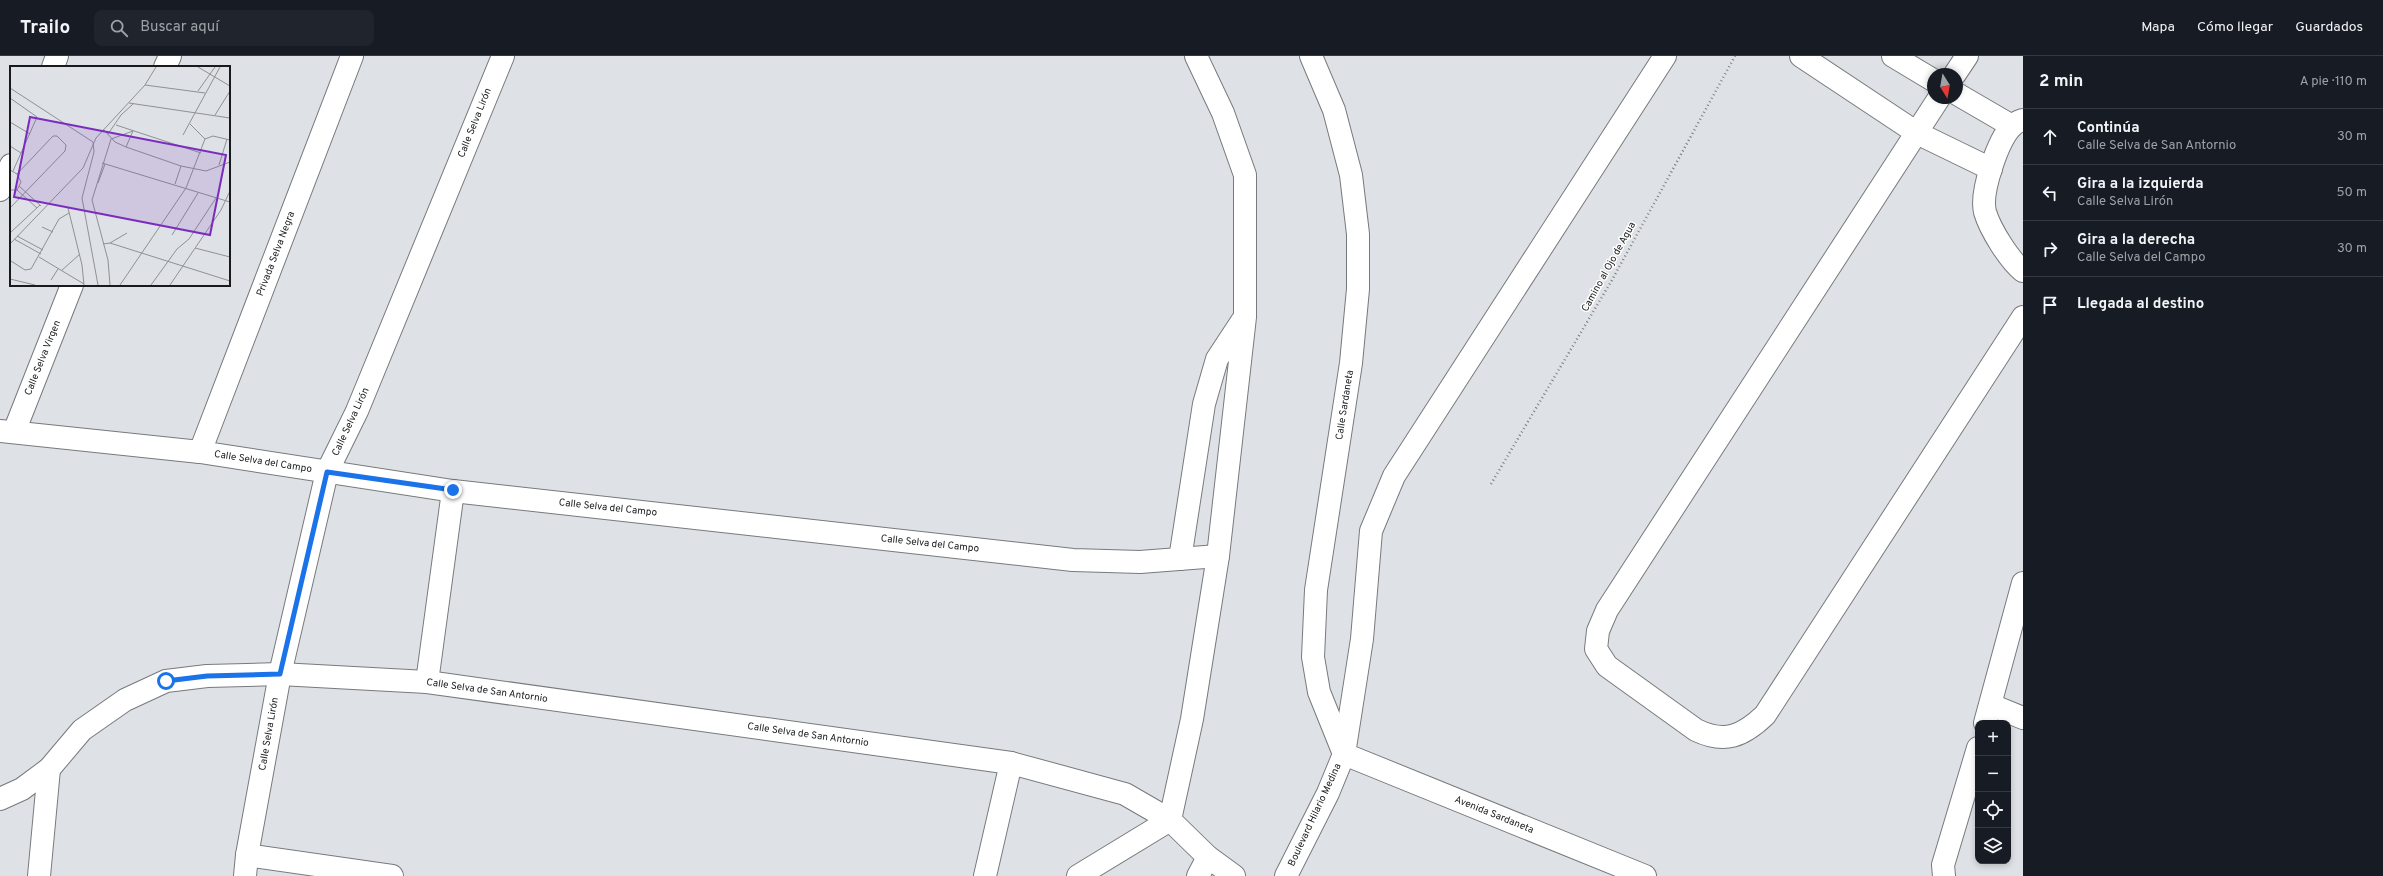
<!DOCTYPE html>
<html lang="es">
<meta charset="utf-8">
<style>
body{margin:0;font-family:Overpass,sans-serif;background:#20242c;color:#f1f3f6}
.controls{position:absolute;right:12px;bottom:12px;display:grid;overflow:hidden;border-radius:8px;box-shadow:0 2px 6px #0003}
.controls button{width:36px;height:36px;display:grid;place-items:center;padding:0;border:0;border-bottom:1px solid #363941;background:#171b24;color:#f1f3f6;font:20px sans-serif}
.compass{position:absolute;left:1927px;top:12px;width:36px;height:36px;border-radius:50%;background:#171b24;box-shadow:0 2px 6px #0003;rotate:169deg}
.stop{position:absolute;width:12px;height:12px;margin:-9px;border:3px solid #1a73e8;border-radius:50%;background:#fff}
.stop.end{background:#1a73e8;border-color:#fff;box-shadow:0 1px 4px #0008}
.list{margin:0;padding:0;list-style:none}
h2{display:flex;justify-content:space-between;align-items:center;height:52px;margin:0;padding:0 16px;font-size:17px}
h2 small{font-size:13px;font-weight:400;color:#9ea1a6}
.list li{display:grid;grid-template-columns:26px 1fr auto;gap:12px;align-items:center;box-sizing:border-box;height:56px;padding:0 16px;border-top:1px solid #363941}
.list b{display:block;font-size:15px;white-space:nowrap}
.list p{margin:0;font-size:13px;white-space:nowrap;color:#9ea1a6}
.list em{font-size:13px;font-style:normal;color:#9ea1a6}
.icon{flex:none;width:22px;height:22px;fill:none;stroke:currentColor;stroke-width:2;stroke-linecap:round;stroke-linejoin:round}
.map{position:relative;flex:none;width:2023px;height:820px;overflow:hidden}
header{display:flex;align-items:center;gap:24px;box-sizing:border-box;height:56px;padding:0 20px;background:#171b24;border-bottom:1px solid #363941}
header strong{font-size:19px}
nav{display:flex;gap:22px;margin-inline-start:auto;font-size:14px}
.search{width:280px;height:36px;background:#20242c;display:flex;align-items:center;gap:10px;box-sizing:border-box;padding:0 14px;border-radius:8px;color:#9ea1a6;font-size:15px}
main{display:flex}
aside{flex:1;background:#171b24}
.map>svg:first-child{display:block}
</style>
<header>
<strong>Trailo</strong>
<div class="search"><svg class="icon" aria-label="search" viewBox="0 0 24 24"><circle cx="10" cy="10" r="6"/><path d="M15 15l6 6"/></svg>Buscar aquí</div>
<nav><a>Mapa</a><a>Cómo llegar</a><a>Guardados</a></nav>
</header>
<main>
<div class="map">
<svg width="2023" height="820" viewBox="0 0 2023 820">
<rect width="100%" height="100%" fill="#dee1e5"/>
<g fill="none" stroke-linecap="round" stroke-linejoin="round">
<g stroke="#777a7d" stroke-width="24">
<g id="street">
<polyline points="1801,0 1917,77 1991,113"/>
<polyline points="1893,0 1933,24"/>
<polyline points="53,11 57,0"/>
<polyline points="165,11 170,0"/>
<polyline points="1955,18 1967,0"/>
<polyline points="1957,38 2012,70"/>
<path d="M1939 42 1607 554 1598 575 1596 593 1607 610 1696 674C1725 688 1743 680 1765 659L2023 261"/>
<path d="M2023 64C2020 65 2015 67 2012 70 1998 84 1980 136 1985 156 1990 173 2009 204 2023 215"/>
<polyline points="0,134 11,109"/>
<polyline points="0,375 200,396 453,435 1073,504 1140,506 1218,500"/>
<polyline points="14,376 72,229"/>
<polyline points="200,396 352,0"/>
<polyline points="1180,503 1204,348 1217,303 1242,265"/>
<polyline points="427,626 453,435"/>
<polyline points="1991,649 2023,662"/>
<polyline points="1985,667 2023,527"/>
<polyline points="0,743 22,733 49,713 82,674 125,644 166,625 207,620 280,618 427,626 1011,707 1125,738 1170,764 1208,801 1234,820"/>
<polyline points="247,799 392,820"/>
<polyline points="39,820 49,713"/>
<polyline points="245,820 247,799 280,618 327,416 357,355 503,0"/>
<polyline points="985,820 1011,707"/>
<polyline points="1078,820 1170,764 1192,663 1218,500 1245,261 1245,119 1223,57 1196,0"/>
<polyline points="1198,820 1208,801"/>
<polyline points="1286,820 1328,737 1344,698 1319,636 1313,601 1316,534 1351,307 1358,233 1358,178 1351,119 1334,54 1311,0"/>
<polyline points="1944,820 1943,809 1978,692"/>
</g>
</g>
<g stroke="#777a7d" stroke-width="24">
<polyline id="secondary" points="1645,820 1344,698 1362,583 1371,475 1394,420 1665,0"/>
</g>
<polyline stroke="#7d7f82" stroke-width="2.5" stroke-dasharray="1 3" stroke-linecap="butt" points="1491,428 1612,224 1735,0"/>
<use href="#street" stroke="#fff" stroke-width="22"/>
<use href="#secondary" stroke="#fff" stroke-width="22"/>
</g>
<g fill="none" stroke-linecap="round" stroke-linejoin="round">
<polyline stroke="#1a73e8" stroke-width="5" points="166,625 207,620 280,618 327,416 453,434"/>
</g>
<g text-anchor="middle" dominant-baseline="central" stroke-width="3" stroke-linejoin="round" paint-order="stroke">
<g font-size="10" fill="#181a1b" stroke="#fff">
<text transform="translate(475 67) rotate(-68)">Calle Selva Lirón</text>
<text transform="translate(276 198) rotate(-69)">Privada Selva Negra</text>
<text transform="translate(1609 211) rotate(-61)">Camino al Ojo de Agua</text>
<text transform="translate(43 302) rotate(-68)">Calle Selva Virgen</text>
<text transform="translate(1345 349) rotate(-81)">Calle Sardaneta</text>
<text transform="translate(351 366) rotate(-65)">Calle Selva Lirón</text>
<text transform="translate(263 406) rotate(9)">Calle Selva del Campo</text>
<text transform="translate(608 452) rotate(6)">Calle Selva del Campo</text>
<text transform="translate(930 488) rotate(6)">Calle Selva del Campo</text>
<text transform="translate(487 635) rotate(8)">Calle Selva de San Antornio</text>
<text transform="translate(269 678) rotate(-80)">Calle Selva Lirón</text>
<text transform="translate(808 679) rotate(8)">Calle Selva de San Antornio</text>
<text transform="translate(1315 759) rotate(-65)">Boulevard Hilario Medina</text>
<text transform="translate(1494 759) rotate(22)">Avenida Sardaneta</text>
</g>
</g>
<g transform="translate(10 10)">
<rect width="220" height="220" fill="#dee1e5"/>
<path fill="none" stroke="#8f9194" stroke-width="1" d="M188 1 220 20M135 19 195 27M0 22 83 76M188 25 205 1M0 32 27 51 3 105M119 37 220 52M205 49 220 25M0 56 20 68M180 58 195 73M106 59 191 87M93 63 105 76 116 81 171 100 196 105 220 96M98 68 111 49 123 38M173 69 210 1M195 73 203 70 220 74M83 76 84 86 72 132 88 219M0 80 11 87M116 81 123 65M92 97 220 136M209 99 217 73M0 104 7 108 11 116 7 124H0M88 117 95 98M165 118 171 100M9 120 31 140M7 124 27 142M0 142 55 85 56 79 47 70H43L7 108M58 142 72 199 74 219M32 161 43 166M0 167 30 139M162 169 188 127M7 170 33 184M4 173 31 188M100 177 117 167M0 178 73 102 86 72 135 19 146 1M93 178 100 177 220 215M185 182 220 191M29 191 74 218M1 195 15 204 21 203 49 153 59 147M51 205 70 188M0 213 25 219M41 214 48 203M100 219 98 194 82 134 101 73 123 65M110 219 176 122 195 73M141 219 167 183 179 173 206 132M160 219 211 144 220 125"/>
<path fill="#7b2cbf" fill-opacity="0.15" stroke="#7b2cbf" stroke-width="2" d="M20 51 216 89 200 169 4 131Z"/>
<rect width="220" height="220" fill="none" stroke="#181a1b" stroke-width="2"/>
</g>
</svg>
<div class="controls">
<button>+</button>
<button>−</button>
<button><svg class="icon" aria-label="locate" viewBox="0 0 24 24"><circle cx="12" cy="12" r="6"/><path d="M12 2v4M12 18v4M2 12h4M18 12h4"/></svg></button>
<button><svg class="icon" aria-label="layers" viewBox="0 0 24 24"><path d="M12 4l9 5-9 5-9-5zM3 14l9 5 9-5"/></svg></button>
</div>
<svg class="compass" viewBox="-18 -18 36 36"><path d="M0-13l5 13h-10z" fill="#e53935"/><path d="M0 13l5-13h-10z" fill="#9ea1a6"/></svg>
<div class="stop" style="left:166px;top:625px"></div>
<div class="stop end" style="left:453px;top:434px"></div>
</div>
<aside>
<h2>2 min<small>A pie · 110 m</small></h2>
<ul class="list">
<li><svg class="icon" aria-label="ahead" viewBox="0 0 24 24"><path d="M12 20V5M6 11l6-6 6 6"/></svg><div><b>Continúa</b><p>Calle Selva de San Antornio</p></div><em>30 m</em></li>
<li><svg class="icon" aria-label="left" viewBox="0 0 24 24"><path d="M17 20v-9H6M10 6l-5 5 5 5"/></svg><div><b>Gira a la izquierda</b><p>Calle Selva Lirón</p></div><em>50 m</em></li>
<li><svg class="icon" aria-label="right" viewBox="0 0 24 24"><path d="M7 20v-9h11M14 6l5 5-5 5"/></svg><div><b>Gira a la derecha</b><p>Calle Selva del Campo</p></div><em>30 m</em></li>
<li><svg class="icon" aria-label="arrive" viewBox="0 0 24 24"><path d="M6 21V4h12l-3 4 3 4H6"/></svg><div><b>Llegada al destino</b></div></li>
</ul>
</aside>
</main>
